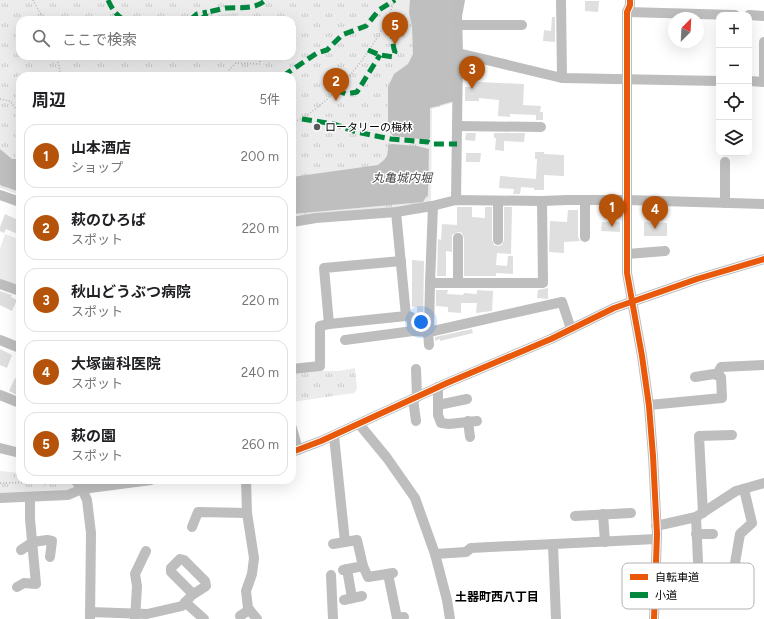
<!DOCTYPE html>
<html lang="ja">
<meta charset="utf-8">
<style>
body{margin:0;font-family:Figtree,"Noto Sans JP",sans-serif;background:#f2f2f2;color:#202124}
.controls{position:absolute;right:12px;top:12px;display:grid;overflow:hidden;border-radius:8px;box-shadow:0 4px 16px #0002}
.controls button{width:36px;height:36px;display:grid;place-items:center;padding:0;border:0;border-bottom:1px solid #e0e0e0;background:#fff;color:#202124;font:20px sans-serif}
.compass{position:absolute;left:668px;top:12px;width:36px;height:36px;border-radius:50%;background:#fff;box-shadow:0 4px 16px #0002;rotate:24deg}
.you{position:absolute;left:421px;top:322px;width:14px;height:14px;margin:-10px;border:3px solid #fff;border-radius:50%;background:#1a73e8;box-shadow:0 0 0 6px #1a73e833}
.badge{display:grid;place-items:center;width:26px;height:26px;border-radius:50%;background:#b45309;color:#fff;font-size:13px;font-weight:700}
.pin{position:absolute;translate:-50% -33px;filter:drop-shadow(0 1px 2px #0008)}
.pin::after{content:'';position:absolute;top:21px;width:14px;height:12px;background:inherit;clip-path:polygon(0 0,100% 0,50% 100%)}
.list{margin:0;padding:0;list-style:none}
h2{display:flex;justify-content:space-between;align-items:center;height:52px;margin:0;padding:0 16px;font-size:17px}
h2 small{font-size:13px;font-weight:400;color:#757577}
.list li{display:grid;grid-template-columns:26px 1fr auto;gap:12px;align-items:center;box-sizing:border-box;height:64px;margin:0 8px 8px;padding:0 8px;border:1px solid #e0e0e0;border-radius:12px}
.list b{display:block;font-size:15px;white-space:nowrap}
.list p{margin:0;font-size:13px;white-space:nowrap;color:#757577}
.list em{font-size:13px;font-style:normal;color:#757577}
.icon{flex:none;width:22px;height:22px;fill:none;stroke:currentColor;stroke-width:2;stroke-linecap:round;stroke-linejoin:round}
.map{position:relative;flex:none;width:764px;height:619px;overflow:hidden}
.search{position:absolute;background:#fff;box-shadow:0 4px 16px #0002;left:16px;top:16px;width:280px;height:44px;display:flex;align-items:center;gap:10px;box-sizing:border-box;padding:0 14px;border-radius:12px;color:#757577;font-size:15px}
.panel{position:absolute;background:#fff;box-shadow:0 4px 16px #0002;left:16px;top:72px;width:280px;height:412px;border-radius:12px}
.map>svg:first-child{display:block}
</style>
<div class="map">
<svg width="764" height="619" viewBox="0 0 764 619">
<defs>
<pattern id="park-tufts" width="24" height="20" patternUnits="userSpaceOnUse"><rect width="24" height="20" fill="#ececec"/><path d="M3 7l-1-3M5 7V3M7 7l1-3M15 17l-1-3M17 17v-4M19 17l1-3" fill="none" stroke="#c9c9c9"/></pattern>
</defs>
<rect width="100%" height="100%" fill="#fff"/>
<g fill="url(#park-tufts)" fill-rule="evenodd">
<path d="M0 0H457L455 102 432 109 431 202 372 210 292 218V76H20V195L0 188ZM20 20H292V56H20Z"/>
<polygon points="319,368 320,371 339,371 355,368 357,389 354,393 292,402 292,371"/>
<polygon points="0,471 20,473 20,480 70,480 74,488 78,491 0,497"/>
</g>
<polygon fill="#ececec" points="5,234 20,240 20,288 0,281 0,249"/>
<g fill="#bfbfbf">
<polygon points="410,0 457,0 455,101 430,108 430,138 428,140 393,136 388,129 388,87 394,74 408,64 413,54 412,26 409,13"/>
<path d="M392 144 417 146 429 149 428 194 423 202 292 214V177L378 165C387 158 388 157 388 145Z"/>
<polygon points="0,149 12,159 20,159 20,192 0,185"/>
</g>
<g fill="#dfdfdf">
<polygon points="585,1 599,1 598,12 585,11"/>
<polygon points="238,13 238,20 218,20 218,15"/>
<polygon points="552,17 555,17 555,42 543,41 544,30 551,31"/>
<polygon points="471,80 478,81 478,82 524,84 523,105 541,106 540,112 543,112 543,120 536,120 536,115 510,114 510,117 498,116 499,100 479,98 479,101 465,101 465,87 471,87"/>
<polygon points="466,133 476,133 475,141 465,140"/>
<polygon points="494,133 525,133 524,142 504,141 504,151 495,150 496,138 494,138"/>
<polygon points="535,152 544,152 544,154 564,155 564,176 544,175 544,190 534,190 534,188 521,187 520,194 513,194 514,189 499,188 500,176 536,179 537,159 535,159"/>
<polygon points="466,153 481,153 480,162 466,162"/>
<polygon points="457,207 472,207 472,217 485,218 485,207 492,207 492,240 494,245 498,246 502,245 504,240 504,207 512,207 511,254 497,253 496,265 507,266 508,256 513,256 513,274 496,273 496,276 464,276 464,238 462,233 458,232 452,235 452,252 446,251 446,276 437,276 438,239 441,240 442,224 457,225"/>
<polygon points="568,210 578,210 578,237 580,241 564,242 564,253 549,252 550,221 567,222"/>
<polygon points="5,214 20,221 20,235 6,229 4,233 0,231 0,227"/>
<polygon points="602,222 620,222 620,232 601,231"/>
<polygon points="644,222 667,223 667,236 644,236"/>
<polygon points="412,260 424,261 423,325 419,325 417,314 417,307 412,307"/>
<polygon points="548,288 548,299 537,298 538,290"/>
<polygon points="436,290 448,290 447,294 463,295 464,293 477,294 477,290 493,291 492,311 476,313 477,303 461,303 461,313 448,312 448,307 436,306"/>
<polygon points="0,291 12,295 11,297 17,300 12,311 0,305"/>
<polygon points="472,329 473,333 440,341 440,339 435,341 435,337"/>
<polygon points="0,349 12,355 7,368 0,365"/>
<polygon points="15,378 20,380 20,389 17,395 9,391"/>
</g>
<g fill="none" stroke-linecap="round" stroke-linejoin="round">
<g stroke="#b9b9b9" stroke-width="1.5" stroke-dasharray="1 2" stroke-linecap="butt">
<polyline points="33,0 44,20"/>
<polyline points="57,56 61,76"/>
<polyline points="228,76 229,70 236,63 260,64 260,60 258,56"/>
<polyline points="0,99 10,101 20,114"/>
<path d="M292 123C327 108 362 64 381 31 387 21 391 10 395 0"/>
<polyline points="0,483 46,482 44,487"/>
</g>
<g stroke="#bebebe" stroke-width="10">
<polyline points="561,0 562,78"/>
<polyline points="630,0 630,5 627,12 627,273 642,356 649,406 653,456 657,534 654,619"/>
<polyline points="627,12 735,15"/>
<polyline points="749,15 764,16"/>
<polyline points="457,25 522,25"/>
<polyline points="764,42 764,82"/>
<polyline points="458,53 562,78 719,81"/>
<polyline points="749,81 764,82"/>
<polyline points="457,126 541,127"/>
<polyline points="0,195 20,202"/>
<polyline points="456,200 458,53 457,16 460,0"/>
<polyline points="498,201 498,240"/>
<polyline points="725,203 725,162"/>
<polyline points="433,206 430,283 543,283 542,201"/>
<polyline points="292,222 316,218 396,212 432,206 456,200 542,201 567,200 627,200 764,204"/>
<polyline points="585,237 585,200"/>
<polyline points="627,254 665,251"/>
<polyline points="458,283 458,238"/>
<polyline points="0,284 20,291"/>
<polyline points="406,316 411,317 413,331 429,332 562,302 571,329"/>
<polyline points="329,324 406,316 396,212"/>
<polyline points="428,332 429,345"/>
<polyline points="429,332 430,283"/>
<polyline points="0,340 20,348"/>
<polyline points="345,340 413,331"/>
<polyline points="292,369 320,366 320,326 329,324 324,268 401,261"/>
<polyline points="416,369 417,397"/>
<polyline points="717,375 721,367 764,365"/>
<polyline points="438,387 438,415 441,423 449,424 477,421"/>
<polyline points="0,395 20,403"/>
<polyline points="413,399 416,421"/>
<polyline points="438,405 467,399"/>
<polyline points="649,405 722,398 721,377 714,374 695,377"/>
<polyline points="468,421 470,437"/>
<polyline points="359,424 387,458 415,498 435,554 447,600 450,619"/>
<polyline points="292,428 298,450"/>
<polyline points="334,436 345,542"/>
<polyline points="0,448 20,453"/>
<polyline points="292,452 321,441 447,383 551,339 614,308 697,279 764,259"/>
<polyline points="75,480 82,489 87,500 91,533 90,619"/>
<polyline points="246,480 247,513 254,558 252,574 246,591 248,608 257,619"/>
<polyline points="0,498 68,495 82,489 151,480"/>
<polyline points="703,513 699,436 732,435"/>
<polyline points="603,514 605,542"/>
<polyline points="575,516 631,513"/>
<polyline points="696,517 698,562"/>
<polyline points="656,526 696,517 736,491 764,483"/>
<polyline points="192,527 198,512 247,513"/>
<polyline points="696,534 713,534"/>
<polyline points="333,544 357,540 363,566 343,570"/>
<polyline points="553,545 556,619"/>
<polyline points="21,550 33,542 47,540 52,541 50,557"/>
<polyline points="435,554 466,552 471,548 656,539"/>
<polyline points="735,563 740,534 752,523 744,489"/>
<polyline points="363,566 368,577 393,573"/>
<polyline points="347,569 352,598"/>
<polyline points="388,574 397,618 404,617"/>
<polyline points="331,575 333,619"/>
<polyline points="17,587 24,583 36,584 30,519 30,497"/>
<polyline points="344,600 362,596"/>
<polyline points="185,602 204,619"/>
<polyline points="90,612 147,614 182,606 192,595 206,586 205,581 184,560 180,559 171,568 171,572 193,594"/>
<polyline points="240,616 249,610"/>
<polyline points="135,619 137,586 135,574 146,551"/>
</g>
<g stroke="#00873e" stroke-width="5" stroke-dasharray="10 5" stroke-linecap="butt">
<path d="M108 0C112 9 116 15 124 20"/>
<polyline points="190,20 197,14 207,12"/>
<path d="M199 20 205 16 207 12C214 11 220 9 226 8 241 7 254 10 266 0"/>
<path d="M368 50 380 55 393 57 395 52C390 39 397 32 385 23"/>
<polyline points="283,76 317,53 327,50 342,35 366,26 379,10 395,0"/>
<polyline points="336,90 346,94 357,92 380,55"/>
<polyline points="302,119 334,124 356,132 391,139 428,142 432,144 457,144"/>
</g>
<g stroke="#fff" stroke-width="8">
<g id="cycleway">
<polyline points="630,0 630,5 627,12 627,273 642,356 649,406 653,456 657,534 654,619"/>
<polyline points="292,452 321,441 447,383 551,339 614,308 697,279 764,259"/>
</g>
</g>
<use href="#cycleway" stroke="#e8590c" stroke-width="6"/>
</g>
<circle fill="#595959" stroke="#fff" stroke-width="1.5" cx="317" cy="127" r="4"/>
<g text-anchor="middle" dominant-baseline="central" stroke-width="3" stroke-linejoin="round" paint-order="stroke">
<g font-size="11" fill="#000" stroke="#fff" text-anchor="start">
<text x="325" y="127">ロータリーの梅林</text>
</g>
<g font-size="12" font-style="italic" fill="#444" stroke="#fff">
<text x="402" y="178">丸亀城内堀</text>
</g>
<g font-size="12" font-weight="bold" fill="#000" stroke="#fff">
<text x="497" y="597">土器町西八丁目</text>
</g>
</g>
<rect x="622" y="563" width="132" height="46" rx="6" fill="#fff" stroke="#b2b2b2" stroke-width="1"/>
<rect x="630" y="574" width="18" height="6" fill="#e8590c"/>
<rect x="630" y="592" width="18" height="6" fill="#00873e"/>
<g font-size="11" fill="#000">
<text x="655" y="581">自転車道</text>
<text x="655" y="599">小道</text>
</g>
</svg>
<div class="controls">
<button>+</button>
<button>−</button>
<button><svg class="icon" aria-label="locate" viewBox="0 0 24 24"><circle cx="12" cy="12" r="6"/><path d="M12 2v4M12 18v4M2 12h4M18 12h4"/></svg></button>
<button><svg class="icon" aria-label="layers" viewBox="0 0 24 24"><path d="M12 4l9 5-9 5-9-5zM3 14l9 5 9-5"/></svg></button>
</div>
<svg class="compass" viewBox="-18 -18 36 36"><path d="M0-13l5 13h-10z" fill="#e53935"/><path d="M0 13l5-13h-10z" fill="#757577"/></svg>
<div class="you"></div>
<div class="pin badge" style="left:612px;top:227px">1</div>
<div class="pin badge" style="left:336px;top:101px">2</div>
<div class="pin badge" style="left:472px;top:89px">3</div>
<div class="pin badge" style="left:655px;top:229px">4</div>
<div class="pin badge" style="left:395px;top:45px">5</div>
<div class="search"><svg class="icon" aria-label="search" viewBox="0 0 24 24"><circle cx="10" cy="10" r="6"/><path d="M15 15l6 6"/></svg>ここで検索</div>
<section class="panel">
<h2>周辺<small>5件</small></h2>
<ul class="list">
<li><span class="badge">1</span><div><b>山本酒店</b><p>ショップ</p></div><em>200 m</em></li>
<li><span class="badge">2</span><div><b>萩のひろば</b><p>スポット</p></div><em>220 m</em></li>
<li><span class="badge">3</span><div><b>秋山どうぶつ病院</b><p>スポット</p></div><em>220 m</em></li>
<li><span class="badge">4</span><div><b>大塚歯科医院</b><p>スポット</p></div><em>240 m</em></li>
<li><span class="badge">5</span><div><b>萩の園</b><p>スポット</p></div><em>260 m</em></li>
</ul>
</section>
</div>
